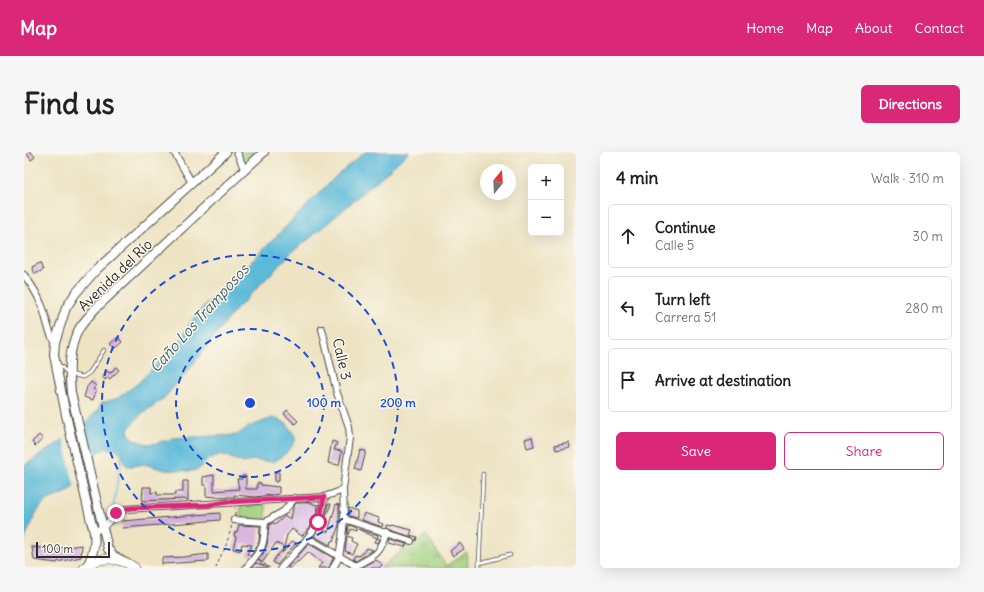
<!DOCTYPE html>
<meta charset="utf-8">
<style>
body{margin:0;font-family:Delius,sans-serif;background:#f6f6f6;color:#202124}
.controls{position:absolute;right:12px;top:12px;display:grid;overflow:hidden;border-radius:6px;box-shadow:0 4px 16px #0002}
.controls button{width:36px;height:36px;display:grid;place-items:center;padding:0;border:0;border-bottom:1px solid #e0e0e0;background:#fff;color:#202124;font:20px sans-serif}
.compass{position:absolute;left:456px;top:12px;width:36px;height:36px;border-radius:50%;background:#fff;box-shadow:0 4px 16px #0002;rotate:18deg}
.scale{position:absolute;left:12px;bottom:10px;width:74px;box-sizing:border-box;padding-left:4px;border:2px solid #2b2b2b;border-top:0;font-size:11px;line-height:14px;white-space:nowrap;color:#2b2b2b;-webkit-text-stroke:3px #fbf7ec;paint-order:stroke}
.stop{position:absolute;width:12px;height:12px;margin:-9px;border:3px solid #db2777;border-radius:50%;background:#fff}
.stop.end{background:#db2777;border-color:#fff;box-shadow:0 1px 4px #0008}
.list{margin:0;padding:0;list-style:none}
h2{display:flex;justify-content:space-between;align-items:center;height:52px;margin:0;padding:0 16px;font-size:17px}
h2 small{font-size:13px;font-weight:400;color:#757577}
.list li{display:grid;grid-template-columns:26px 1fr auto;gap:12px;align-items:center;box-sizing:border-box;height:64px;margin:0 8px 8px;padding:0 8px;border:1px solid #e0e0e0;border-radius:6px}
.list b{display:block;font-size:15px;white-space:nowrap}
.list p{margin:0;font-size:13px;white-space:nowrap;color:#757577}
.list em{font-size:13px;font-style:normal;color:#757577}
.actions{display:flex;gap:8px;padding:12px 16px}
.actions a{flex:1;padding:9px 0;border:1px solid #db2777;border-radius:6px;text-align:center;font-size:14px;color:#db2777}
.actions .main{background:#db2777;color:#fff}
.icon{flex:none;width:22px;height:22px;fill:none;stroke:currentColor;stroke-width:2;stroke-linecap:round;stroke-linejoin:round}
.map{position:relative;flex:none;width:552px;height:416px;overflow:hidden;border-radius:6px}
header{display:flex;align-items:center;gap:24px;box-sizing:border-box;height:56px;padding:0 20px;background:#db2777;color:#fff}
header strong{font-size:19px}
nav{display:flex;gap:22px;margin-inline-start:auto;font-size:14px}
.intro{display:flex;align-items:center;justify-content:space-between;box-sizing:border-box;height:96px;padding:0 24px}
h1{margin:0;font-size:28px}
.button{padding:10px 18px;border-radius:6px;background:#db2777;color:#fff;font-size:14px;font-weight:700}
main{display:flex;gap:24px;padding:0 24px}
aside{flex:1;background:#fff;border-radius:6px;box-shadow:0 4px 16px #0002}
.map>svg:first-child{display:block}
</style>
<header>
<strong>Map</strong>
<nav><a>Home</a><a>Map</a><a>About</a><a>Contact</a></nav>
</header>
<div class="intro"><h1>Find us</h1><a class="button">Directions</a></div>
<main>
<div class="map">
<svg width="552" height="416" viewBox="0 0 552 416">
<defs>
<pattern id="grass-dots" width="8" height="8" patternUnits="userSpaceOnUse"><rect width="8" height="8" fill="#a2d17f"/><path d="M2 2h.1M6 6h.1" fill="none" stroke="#84aa68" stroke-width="1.8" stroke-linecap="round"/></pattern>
<pattern id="park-tufts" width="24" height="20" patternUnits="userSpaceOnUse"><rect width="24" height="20" fill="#a2d17f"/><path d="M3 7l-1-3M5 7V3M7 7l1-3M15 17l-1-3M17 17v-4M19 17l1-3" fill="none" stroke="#84aa68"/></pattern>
</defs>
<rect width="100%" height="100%" fill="#fbf7ec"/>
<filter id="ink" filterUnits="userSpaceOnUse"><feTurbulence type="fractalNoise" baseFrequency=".025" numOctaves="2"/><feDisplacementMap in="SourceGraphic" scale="8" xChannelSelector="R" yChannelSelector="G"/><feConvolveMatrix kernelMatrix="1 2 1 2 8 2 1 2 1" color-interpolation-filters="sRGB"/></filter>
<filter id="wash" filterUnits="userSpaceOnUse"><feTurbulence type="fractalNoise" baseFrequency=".012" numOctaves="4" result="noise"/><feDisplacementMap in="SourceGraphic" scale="16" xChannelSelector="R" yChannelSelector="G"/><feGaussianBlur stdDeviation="0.9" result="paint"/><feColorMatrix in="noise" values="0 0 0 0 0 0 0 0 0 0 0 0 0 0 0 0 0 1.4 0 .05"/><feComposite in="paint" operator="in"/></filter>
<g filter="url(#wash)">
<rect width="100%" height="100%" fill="#eee4c4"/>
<polygon fill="url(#grass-dots)" stroke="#667e55" points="215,0 236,0 222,11"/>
<polygon fill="url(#park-tufts)" stroke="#667e55" points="402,382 422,414 443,400 444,416 357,416 385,393 394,391"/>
<polygon fill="#a2d17f" stroke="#667e55" points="217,352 242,353 242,367 216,366"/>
<path fill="#5bbad9" stroke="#437282" d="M341 0H385L339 41 286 86 268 100 208 162 159 225 139 247 117 262 104 277C105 290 125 295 136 290 140 289 141 288 145 288L148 286 213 283 224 275 249 266 255 267 263 272 272 286C269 297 258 305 249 310L228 308 220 311 197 302 184 307 175 317 168 319 141 318 120 312 109 314H104L101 312 98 301 91 297 83 296 74 300 46 339 24 348 18 353 12 361 0 389V314C22 297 66 275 78 251L94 246 113 232 156 189 166 171 179 155 224 113 315 21Z"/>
<polygon fill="#eee4c4" points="59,269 69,310 51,336 39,285"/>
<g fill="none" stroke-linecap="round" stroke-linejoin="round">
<polyline stroke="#5bbad9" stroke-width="1.5" points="88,363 98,301"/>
</g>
<g id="blocks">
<g fill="#d4afde">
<polygon points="2,0 7,0 11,5 7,8"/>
<polygon points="16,111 19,118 11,122 8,115"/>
<polygon points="94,185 99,190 91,197 86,192"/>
<polygon points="92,215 95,218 86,227 84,225 81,228 78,224 83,219 86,221"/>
<polygon points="67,230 72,234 69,237 72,239 69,248 60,245 63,235"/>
<polygon points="263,258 274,269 271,272 260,262"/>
<polygon points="15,283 19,287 11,294 8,290"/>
<polygon points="508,285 510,294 503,296 501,287"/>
<polygon points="308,289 313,291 310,298 318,299 315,313 304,311"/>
<polygon points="545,290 546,295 532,298 531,293"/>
<polygon points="336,298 342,299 337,319 331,317"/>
<polygon points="251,320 255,320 255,329 251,330"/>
<polygon points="190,323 190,339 215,337 213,327 218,327 218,324 222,324 222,337 233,337 233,331 237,331 237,333 255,335 255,342 231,345 210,343 210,345 203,345 203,346 182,344 182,333 179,333 179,325"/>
<polygon points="159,329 164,329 164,348 160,347 118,349 119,335 127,335 127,341 133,340 133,343 151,343 151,340 159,340"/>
<polygon points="272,351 289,351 289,352 294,353 293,361 287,374 278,384 268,377 263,383 260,395 252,391 238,411 234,408 239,402 243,392 245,373 249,371 252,372 261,364 267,367 269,356"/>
<polygon points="304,352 307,352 297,376 304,380 312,352 315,353 315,373 309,390 307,389 306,393 290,384 301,365"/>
<polygon points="324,356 333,359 333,366 324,364"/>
<polygon points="196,361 196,368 99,376 98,369"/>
<polygon points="340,361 355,366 354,370 360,372 359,375 338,368"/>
<polygon points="215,373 236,374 235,390 227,404 223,402 228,393 218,392 216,399 209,397 212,385 210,384 211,380 213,380"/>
<polygon points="324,373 332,376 332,379 326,377 324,383 323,382"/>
<polygon points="363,373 368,374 368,373 388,378 386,383 393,385 392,389 388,385 367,378 363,376"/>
<polygon points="334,377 354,383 353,386 356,387 354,391 351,390 353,386"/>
<polygon points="323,384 328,386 327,389 333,392 328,402 321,399"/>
<polygon points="366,387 382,392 381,395 365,391"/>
<polygon points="268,389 272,391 253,413 249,410 251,406 260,396 258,401"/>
<polygon points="436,391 440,397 429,404 426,399"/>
<polygon points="285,392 309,406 305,416 294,416 298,411 284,400 274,410 274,409 266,416 263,416"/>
<polygon points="58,393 57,405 33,410 33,411 10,408 8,395 35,398 35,396"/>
<polygon points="343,396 349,398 332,409 329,407 331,403 334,404 335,403 336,404"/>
<polygon points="184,402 184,409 138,412 138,406 160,405"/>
<polygon points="352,408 359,414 357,416 337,416 348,410 349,411"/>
<polygon points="232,411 244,415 244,416 228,416"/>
</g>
</g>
</g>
<g filter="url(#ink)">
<use href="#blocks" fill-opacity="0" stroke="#484742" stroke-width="1"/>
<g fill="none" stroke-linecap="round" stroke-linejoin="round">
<g stroke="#484742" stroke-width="4.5">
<g id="lane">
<polyline points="34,212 45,222 59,225 66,220 80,198"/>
<polyline points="455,411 486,403"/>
<polyline points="455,416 459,322"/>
</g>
</g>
<g stroke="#484742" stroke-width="8">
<g id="street">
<polyline points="150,0 168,31"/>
<polyline points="213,0 221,19"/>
<path d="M0 123C7 132 14 143 18 154 23 166 23 179 31 190"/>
<polyline points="298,177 313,241 325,275 326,286 319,337 320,367 318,386 315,405 309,416"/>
<polyline points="320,367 387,389"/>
<polyline points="210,368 241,370 260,359 271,346"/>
<path d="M71 379C88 373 86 361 102 357L300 345 314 340 319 337"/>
<polyline points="284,386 332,414"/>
<path d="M330 415C350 403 355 405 363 380"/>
<path d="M222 416C239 396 240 396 241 370"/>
<path d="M257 416C271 400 289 384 297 363 299 358 299 351 300 345"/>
</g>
</g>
<g stroke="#484742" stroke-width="10">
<g id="secondary">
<path d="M97 408 90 404 84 397 47 241C45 220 44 196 55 177 59 170 66 163 71 157L240 0"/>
<path d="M63 414C71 399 73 386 67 369L42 263 30 203 31 190 42 156 51 142 72 118 202 0"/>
</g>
</g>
<g stroke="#484742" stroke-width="10">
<path id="primary" d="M60 416C74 403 97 405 111 416"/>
</g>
<g stroke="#484742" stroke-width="1" stroke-dasharray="3 3" stroke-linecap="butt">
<polyline points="211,363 211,356"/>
<polyline points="235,408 246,416"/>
<polyline points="192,416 198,401 201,397 208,373"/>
</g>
<use href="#lane" stroke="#fff" stroke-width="3"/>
<use href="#street" stroke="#fff" stroke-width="6"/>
<use href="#secondary" stroke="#fff" stroke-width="8"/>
<use href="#primary" stroke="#fff" stroke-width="9"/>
</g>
</g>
<g fill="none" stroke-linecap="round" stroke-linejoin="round" filter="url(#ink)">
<polyline stroke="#db2777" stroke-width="5" points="92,361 96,358 108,356 184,353 204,350 300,345 297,362 294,370"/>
</g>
<g fill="none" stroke="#1d4ed8" stroke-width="2" stroke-dasharray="7 5">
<circle cx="226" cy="251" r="74"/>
<circle cx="226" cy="251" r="148"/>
</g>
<g text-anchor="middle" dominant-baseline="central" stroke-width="3" stroke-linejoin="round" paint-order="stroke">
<g font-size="14" fill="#2b2b2b" stroke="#fbf7ec">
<text transform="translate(91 123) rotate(-44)">Avenida del Río</text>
<text transform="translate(318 207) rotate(77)">Calle 3</text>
</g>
<g font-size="15" font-style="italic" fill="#3c5d68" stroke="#fbf7ec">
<text transform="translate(175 166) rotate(-48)">Caño Los Tramposos</text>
</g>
</g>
<circle cx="226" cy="251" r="6" fill="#1d4ed8" stroke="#fbf7ec" stroke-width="2"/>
<g font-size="12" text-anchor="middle" font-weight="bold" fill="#1d4ed8" stroke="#fbf7ec" stroke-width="3" stroke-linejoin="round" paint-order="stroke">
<text x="300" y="255">100 m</text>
<text x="374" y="255">200 m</text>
</g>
</svg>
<div class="controls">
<button>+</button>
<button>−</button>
</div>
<svg class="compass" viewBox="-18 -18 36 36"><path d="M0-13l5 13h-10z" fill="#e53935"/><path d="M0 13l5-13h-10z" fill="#757577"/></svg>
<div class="scale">100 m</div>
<div class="stop" style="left:294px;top:370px"></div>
<div class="stop end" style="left:92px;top:361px"></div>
</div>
<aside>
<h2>4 min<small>Walk · 310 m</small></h2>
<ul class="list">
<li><svg class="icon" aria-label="ahead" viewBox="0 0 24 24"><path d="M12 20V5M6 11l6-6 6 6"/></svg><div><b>Continue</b><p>Calle 5</p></div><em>30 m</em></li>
<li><svg class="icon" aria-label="left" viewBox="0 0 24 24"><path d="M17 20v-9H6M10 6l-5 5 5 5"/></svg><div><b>Turn left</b><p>Carrera 51</p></div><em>280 m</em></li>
<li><svg class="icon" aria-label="arrive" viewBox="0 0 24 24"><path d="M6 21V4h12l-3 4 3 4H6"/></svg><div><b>Arrive at destination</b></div></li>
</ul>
<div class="actions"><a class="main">Save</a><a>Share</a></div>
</aside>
</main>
